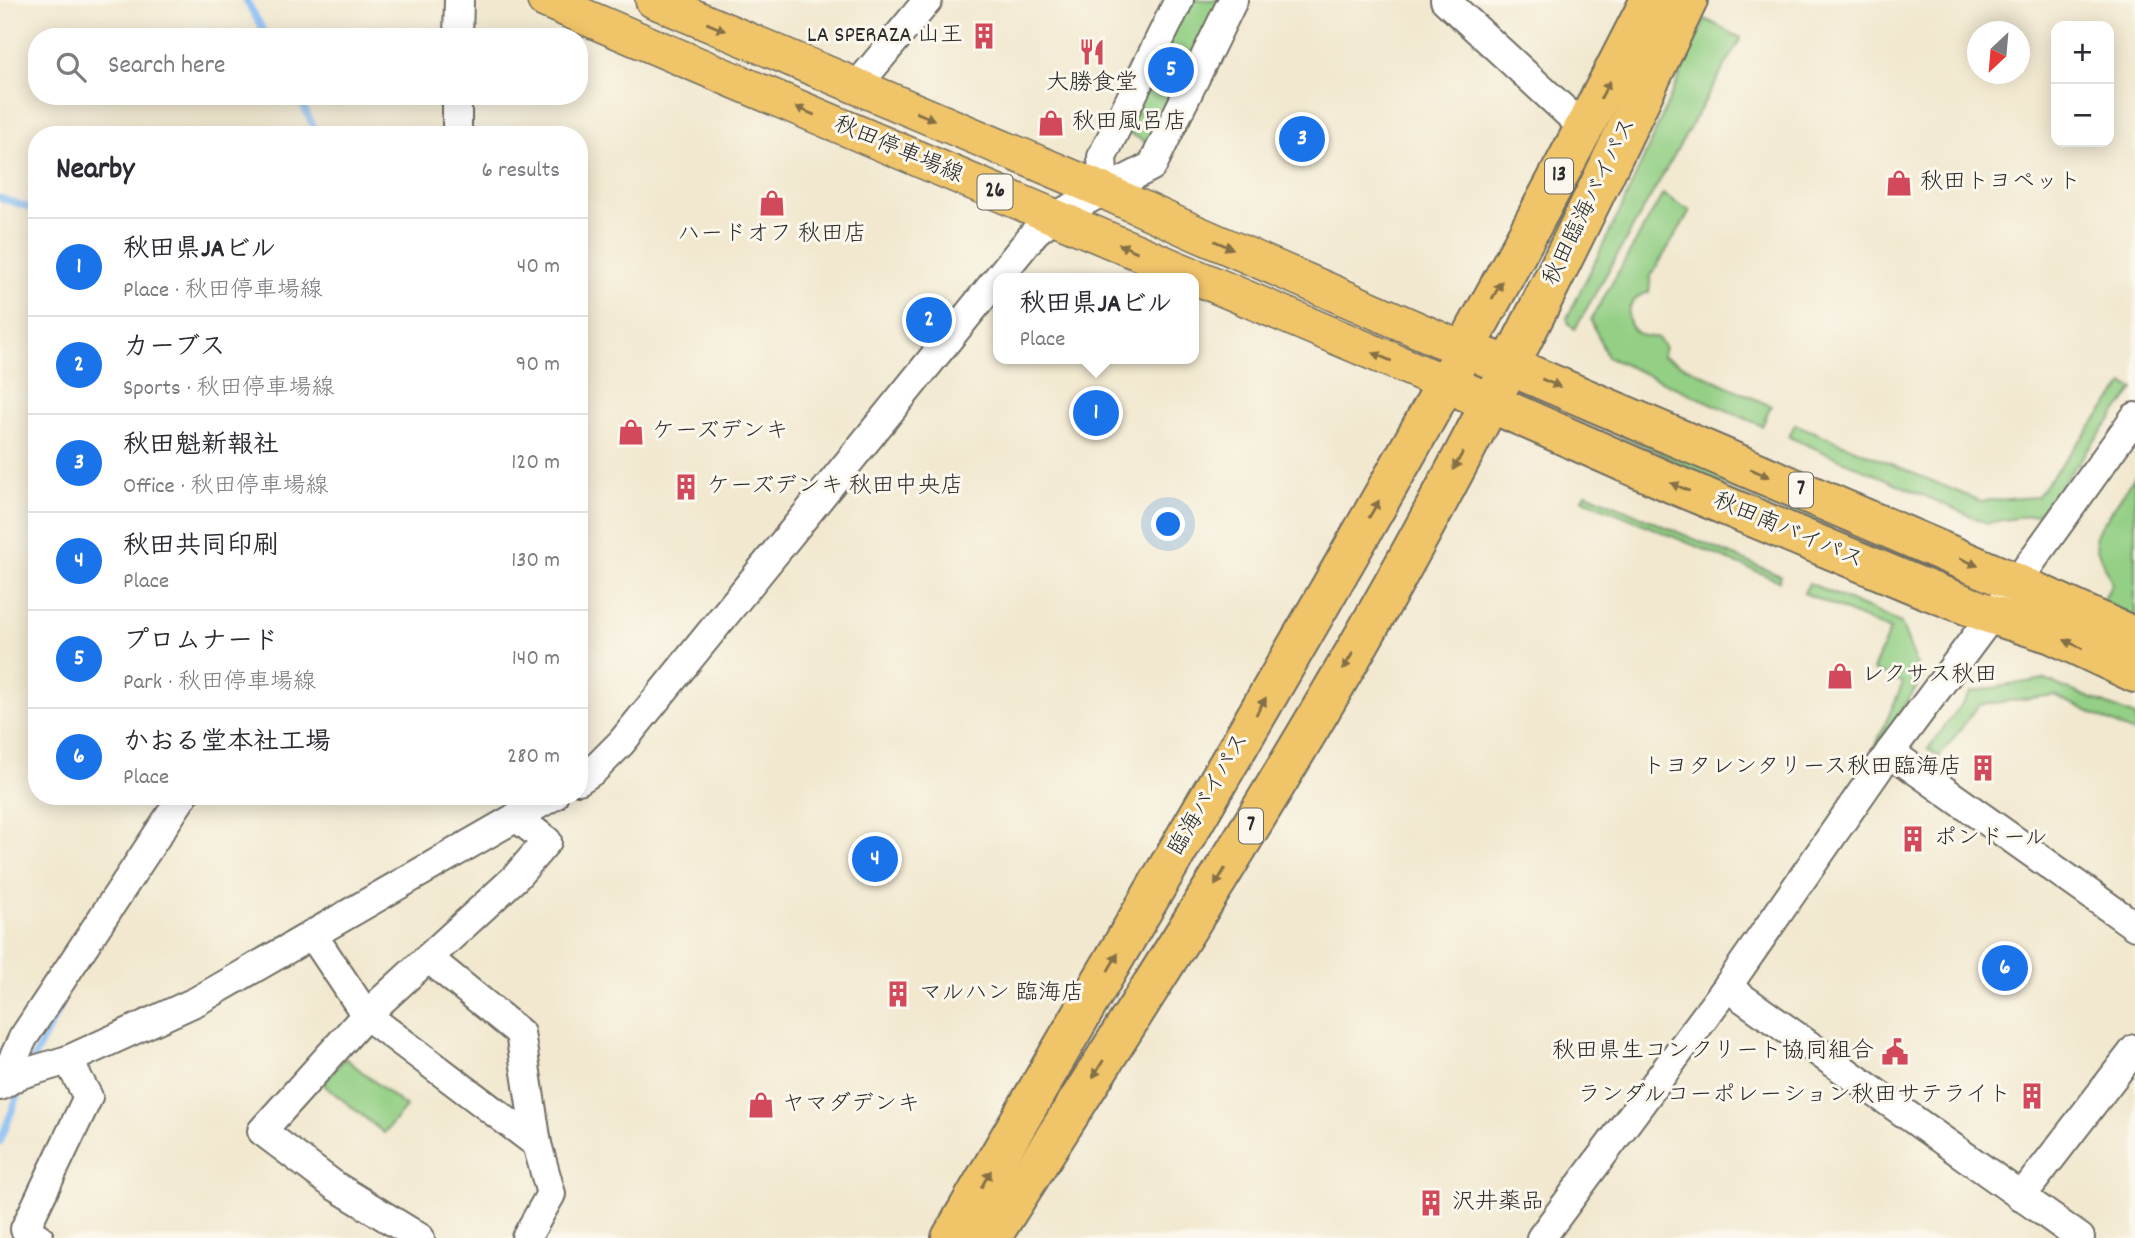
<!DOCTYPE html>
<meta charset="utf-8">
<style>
body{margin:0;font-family:Dekko,"Klee One",sans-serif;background:#f7f7f7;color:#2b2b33}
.controls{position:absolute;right:21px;top:21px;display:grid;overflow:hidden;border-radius:14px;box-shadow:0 4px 18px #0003}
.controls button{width:63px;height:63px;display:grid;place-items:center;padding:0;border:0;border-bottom:2px solid #e1e1e2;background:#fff;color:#2b2b33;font:35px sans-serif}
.compass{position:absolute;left:1967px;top:21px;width:63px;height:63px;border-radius:50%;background:#fff;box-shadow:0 4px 18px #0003;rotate:206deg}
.you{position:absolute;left:1169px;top:525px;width:24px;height:24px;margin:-18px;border:5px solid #fff;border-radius:50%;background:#1a73e8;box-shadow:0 0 0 10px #1a73e833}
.badge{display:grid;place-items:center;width:46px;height:46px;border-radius:50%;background:#1a73e8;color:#fff;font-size:23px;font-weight:700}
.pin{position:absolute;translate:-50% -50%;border:4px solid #fff;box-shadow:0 2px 7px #0006}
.popup{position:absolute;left:993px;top:273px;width:206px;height:91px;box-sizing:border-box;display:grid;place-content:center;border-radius:14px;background:#fff;filter:drop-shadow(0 2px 5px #0005);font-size:23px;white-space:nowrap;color:#7c7c81}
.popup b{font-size:26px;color:#2b2b33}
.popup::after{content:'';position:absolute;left:50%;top:100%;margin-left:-14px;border:14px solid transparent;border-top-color:#fff}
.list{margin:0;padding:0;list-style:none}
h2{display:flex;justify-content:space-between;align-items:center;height:91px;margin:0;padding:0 28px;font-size:30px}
h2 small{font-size:23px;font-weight:400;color:#7c7c81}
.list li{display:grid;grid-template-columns:46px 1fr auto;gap:21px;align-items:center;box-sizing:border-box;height:98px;padding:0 28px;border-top:2px solid #e1e1e2}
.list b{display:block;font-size:26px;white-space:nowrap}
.list p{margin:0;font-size:23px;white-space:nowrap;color:#7c7c81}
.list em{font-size:23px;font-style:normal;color:#7c7c81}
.icon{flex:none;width:38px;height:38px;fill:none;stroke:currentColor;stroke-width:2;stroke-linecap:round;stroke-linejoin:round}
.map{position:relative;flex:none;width:2135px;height:1238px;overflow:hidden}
.search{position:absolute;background:#fff;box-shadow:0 4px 18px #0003;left:28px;top:28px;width:560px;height:77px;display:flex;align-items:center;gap:18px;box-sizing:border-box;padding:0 24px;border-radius:28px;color:#7c7c81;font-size:26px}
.panel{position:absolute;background:#fff;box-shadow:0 4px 18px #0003;left:28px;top:126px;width:560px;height:679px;border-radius:28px}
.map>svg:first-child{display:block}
</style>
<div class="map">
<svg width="2135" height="1238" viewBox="0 0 2135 1238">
<rect width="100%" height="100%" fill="#fbf7ec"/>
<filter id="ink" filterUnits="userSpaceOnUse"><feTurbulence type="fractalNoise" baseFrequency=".0143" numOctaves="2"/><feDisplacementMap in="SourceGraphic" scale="14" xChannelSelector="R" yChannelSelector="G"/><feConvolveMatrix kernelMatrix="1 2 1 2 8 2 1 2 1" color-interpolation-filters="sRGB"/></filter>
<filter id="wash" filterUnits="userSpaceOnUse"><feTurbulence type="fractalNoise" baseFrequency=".00686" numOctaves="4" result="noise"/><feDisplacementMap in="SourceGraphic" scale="28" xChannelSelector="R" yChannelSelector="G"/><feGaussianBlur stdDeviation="1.57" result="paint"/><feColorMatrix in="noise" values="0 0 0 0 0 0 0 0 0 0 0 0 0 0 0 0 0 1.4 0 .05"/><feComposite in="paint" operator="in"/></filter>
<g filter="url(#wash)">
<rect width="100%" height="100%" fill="#f1e8cf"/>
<g fill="#93cf84" stroke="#5f7d58" stroke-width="2">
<polygon points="1187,0 1226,0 1153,146 1121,129"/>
<polygon points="1705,19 1741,38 1575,329 1569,324 1567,318 1622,207"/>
<path d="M1663 194 1690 211 1651 276 1649 292C1617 300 1624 340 1657 337L1665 348 1662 356 1771 406 1762 426 1607 357 1591 320Z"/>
<polygon points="2124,384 2134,389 2039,514 1987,523 1789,437 1795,424 1980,501 2036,497"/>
<polygon points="1577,412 1765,486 1830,526 1831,532 1699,474 1655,451 1581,419"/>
<polygon points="2135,476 2135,617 2103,602 2112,583 2097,549 2095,536"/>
<polygon points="1586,493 1781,576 1779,581 1583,499"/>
<polygon points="1809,583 1901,623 1922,679 1872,754 1903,683 1873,670 1890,630 1804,593"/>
<polygon points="2043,679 2135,716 2135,734 2054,695 1979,705 1939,757 1928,749 1971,692"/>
<polygon points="345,1058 406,1107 384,1133 323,1084"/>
</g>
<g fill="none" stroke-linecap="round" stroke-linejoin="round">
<g stroke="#85bcf5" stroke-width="7">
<polyline points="246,0 267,37"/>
<polyline points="298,96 318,135"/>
<polyline points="0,198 37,210"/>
<polyline points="30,1065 60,1007"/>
<polyline points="0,1142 23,1082"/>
</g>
</g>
</g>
<g filter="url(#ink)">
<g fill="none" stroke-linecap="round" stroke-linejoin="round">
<g stroke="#706d64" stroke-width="32">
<g id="minor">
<polyline points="1445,0 1585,129"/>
<polyline points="458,37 459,0"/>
<polyline points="856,87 928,0"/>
<polyline points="457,96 457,135"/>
<polyline points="1104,191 1102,157 1179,0"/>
<polyline points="1890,752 2135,926"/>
<polyline points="579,780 594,770 621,743 1036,231 1054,217 1152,166 1233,0"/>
<polyline points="312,934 366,1015 537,1144 551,1194 526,1238"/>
<polyline points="428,958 520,1033 537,1144"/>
<polyline points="1727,987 2080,1238"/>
<polyline points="1,1085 23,1038 183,796"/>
<polyline points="0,1086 18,1075 68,1060 197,1001 553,796"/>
<polyline points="2021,1197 2135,1049"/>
<polyline points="39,1238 25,1229 88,1097 68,1060"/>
<polyline points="420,1238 335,1186 262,1131 366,1015 516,877 547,841 516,817"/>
<polyline points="1541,1238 1727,987 1890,752 2016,583 2135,417"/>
</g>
</g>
<g stroke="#706d64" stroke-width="38">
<g id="major">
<polyline points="545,0 1445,383"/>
<polyline points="653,0 1104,191 1189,230 1464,350"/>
</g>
</g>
<g stroke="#706d64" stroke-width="42">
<g id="highway">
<polyline points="1486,357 1510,366 2016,583 2135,637"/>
<polyline points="1466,392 1671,483 1925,589 1992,615 2052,634 2135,673"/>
<path d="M951 1238C1189 828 1436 423 1650 0"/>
<path d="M991 1238C1121 1033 1254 829 1374 618 1488 417 1589 209 1688 0"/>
</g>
</g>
<use href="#minor" stroke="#fff" stroke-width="28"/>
<use href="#major" stroke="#f0c469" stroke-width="35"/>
<use href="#highway" stroke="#f0c469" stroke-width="38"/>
</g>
<defs><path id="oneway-solid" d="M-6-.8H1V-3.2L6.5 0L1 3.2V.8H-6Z" transform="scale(1.75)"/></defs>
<g fill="#847047">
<use href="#oneway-solid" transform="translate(716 27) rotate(23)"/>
<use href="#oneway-solid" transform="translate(1605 90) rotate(-63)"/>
<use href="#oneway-solid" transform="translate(805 111) rotate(-157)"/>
<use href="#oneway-solid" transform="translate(925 116) rotate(23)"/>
<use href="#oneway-solid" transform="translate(1224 245) rotate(23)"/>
<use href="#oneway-solid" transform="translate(1128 248) rotate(-157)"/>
<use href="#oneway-solid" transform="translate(1497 290) rotate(-61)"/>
<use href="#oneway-solid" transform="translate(1382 357) rotate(-157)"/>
<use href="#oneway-solid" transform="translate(1551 383) rotate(23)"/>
<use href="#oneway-solid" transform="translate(1458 461) rotate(118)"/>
<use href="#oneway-solid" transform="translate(1760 473) rotate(23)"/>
<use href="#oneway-solid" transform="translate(1680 487) rotate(-157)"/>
<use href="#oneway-solid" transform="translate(1374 509) rotate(-60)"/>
<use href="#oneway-solid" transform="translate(1969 562) rotate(23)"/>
<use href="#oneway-solid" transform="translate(2073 644) rotate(-155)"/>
<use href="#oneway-solid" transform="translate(1348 661) rotate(121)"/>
<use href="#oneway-solid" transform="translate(1261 706) rotate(-60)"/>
<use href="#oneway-solid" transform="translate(1220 877) rotate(121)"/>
<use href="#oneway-solid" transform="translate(1113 962) rotate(-60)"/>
<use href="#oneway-solid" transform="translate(1098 1069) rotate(122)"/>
<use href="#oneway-solid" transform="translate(986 1179) rotate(-60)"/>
</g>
</g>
<defs>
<g id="building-bare" transform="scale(2.1)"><path d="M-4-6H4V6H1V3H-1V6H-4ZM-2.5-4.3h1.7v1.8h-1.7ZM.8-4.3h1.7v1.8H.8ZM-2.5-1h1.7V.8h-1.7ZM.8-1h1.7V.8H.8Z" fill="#d1495b" stroke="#fbf7ec" stroke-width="2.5" paint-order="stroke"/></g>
<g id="restaurant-bare" transform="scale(2.1)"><path d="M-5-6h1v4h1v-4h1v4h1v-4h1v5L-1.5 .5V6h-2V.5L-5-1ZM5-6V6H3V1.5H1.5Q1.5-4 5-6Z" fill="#d1495b" stroke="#fbf7ec" stroke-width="2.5" paint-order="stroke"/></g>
<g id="shop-bare" transform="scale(2.1)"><path d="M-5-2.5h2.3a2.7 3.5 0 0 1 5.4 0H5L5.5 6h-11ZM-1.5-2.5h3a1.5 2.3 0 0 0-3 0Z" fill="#d1495b" stroke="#fbf7ec" stroke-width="2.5" paint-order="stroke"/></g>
<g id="civic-bare" transform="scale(2.1)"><path d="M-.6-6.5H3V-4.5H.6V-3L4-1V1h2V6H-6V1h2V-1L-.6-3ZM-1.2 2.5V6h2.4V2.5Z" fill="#d1495b" stroke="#fbf7ec" stroke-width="2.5" paint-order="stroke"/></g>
</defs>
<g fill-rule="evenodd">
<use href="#building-bare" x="984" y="36"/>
<use href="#restaurant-bare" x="1092" y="52"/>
<use href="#shop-bare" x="1051" y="123"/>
<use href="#shop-bare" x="1899" y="183"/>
<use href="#shop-bare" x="772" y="203"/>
<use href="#shop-bare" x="631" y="432"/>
<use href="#building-bare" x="686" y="487"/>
<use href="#shop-bare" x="1840" y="676"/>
<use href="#building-bare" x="1983" y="768"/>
<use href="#building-bare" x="1913" y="839"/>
<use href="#building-bare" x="898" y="994"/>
<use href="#civic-bare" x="1895" y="1052"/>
<use href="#building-bare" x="2032" y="1096"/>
<use href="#shop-bare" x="761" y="1105"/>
<use href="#building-bare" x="1431" y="1203"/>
</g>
<g text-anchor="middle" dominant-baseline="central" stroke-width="6" stroke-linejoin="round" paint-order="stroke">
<g fill="#fbf7ec" stroke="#696865" stroke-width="2">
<rect x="1545" y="158.5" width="28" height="35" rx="5"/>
<rect x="977.5" y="174.5" width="35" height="35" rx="5"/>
<rect x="1789" y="472.5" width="24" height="35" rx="5"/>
<rect x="1239" y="808.5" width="24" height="35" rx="5"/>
</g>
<g font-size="21" font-weight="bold" fill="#2b2b2b">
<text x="1559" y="176">13</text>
<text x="995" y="192">26</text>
<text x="1801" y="490">7</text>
<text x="1251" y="826">7</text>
</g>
<g font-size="23" fill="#2b2b2b" stroke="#fbf7ec" text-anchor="start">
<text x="963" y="36" text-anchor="end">LA SPERAZA 山王</text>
<text x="1092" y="84" text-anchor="middle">大勝食堂</text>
<text x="1072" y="123">秋田風呂店</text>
<text x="1920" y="183">秋田トヨペット</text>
<text x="772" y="235" text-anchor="middle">ハードオフ 秋田店</text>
<text x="652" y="432">ケーズデンキ</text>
<text x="707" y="487">ケーズデンキ 秋田中央店</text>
<text x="1861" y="676">レクサス秋田</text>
<text x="1962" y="768" text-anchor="end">トヨタレンタリース秋田臨海店</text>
<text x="1934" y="839">ポンドール</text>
<text x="919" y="994">マルハン 臨海店</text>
<text x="1874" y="1052" text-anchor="end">秋田県生コンクリート協同組合</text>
<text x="2011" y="1096" text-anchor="end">ランダルコーポレーション秋田サテライト</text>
<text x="782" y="1105">ヤマダデンキ</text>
<text x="1452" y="1203">沢井薬品</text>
</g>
<g font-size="23" fill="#2b2b2b" stroke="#fbf7ec">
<text transform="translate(898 151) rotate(23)">秋田停車場線</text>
<text transform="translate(1591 202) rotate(-64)">秋田臨海バイパス</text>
<text transform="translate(1788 532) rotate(23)">秋田南バイパス</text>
<text transform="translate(1210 795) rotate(-60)">臨海バイパス</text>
</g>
</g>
</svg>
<div class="controls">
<button>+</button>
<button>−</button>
</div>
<svg class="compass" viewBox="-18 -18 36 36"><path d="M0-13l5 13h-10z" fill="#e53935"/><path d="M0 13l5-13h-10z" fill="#7c7c81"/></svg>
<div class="you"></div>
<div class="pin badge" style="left:1096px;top:413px">1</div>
<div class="popup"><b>秋田県JAビル</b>Place</div>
<div class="pin badge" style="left:929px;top:320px">2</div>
<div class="pin badge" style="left:1302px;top:139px">3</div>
<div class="pin badge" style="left:875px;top:859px">4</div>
<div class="pin badge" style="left:1171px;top:70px">5</div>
<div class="pin badge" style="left:2005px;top:968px">6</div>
<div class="search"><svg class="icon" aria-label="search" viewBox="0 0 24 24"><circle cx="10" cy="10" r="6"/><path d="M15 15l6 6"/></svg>Search here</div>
<section class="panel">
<h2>Nearby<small>6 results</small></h2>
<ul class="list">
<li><span class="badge">1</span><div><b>秋田県JAビル</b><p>Place · 秋田停車場線</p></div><em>40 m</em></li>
<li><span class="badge">2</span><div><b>カーブス</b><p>Sports · 秋田停車場線</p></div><em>90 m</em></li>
<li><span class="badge">3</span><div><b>秋田魁新報社</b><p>Office · 秋田停車場線</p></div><em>120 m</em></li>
<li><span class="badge">4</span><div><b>秋田共同印刷</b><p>Place</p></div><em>130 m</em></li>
<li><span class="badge">5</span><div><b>プロムナード</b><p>Park · 秋田停車場線</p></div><em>140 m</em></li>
<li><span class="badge">6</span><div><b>かおる堂本社工場</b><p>Place</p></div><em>280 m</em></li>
</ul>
</section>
</div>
